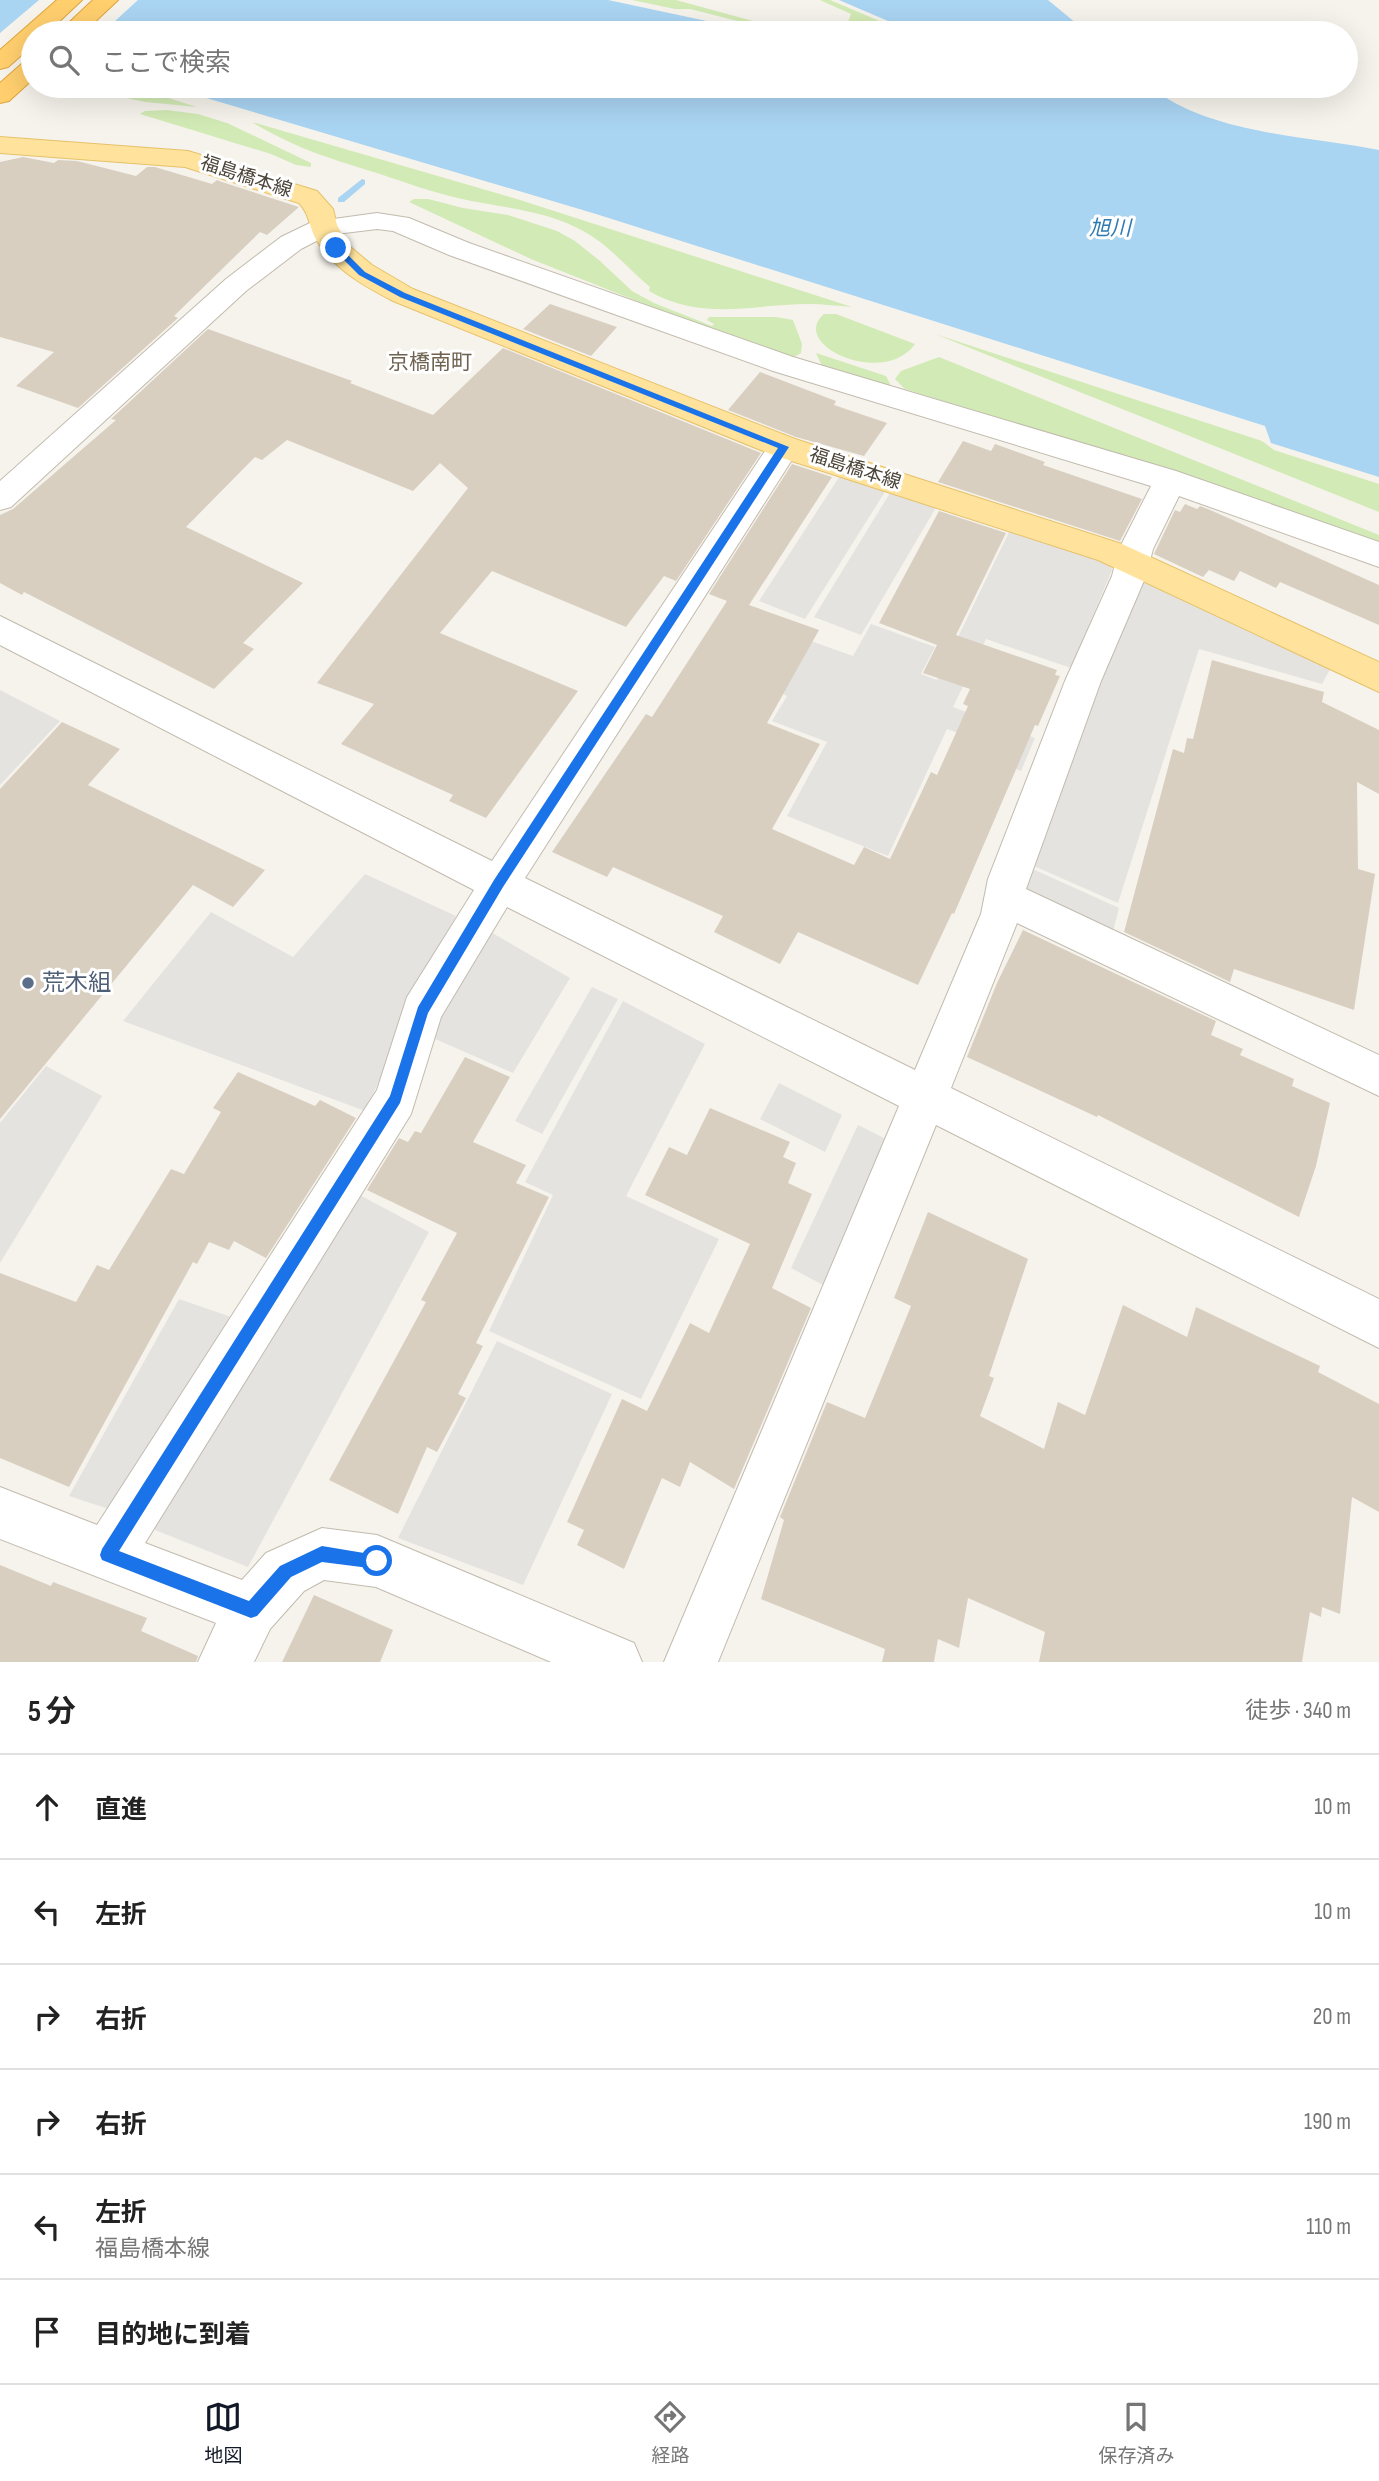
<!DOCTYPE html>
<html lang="ja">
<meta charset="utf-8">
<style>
body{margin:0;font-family:"Sofia Sans Condensed","Noto Sans JP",sans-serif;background:#f2f2f2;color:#222}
.stop{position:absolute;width:21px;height:21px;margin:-16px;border:5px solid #1a73e8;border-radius:50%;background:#fff}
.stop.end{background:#1a73e8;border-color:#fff;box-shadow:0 2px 7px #0008}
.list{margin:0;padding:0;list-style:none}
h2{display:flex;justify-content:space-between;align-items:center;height:91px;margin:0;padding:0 28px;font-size:30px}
h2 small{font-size:23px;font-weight:400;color:#767676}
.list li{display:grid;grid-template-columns:46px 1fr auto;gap:21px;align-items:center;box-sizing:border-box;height:105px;padding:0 28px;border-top:2px solid #e0e0e0}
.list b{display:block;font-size:26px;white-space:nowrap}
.list p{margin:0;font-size:23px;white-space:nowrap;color:#767676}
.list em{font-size:23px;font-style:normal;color:#767676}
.icon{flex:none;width:38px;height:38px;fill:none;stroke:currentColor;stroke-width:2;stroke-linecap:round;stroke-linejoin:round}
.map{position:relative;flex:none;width:1379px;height:1662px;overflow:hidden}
.search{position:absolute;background:#fff;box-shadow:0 7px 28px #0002;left:21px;right:21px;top:21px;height:77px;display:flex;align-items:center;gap:18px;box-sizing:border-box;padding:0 24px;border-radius:38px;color:#767676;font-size:26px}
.sheet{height:721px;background:#fff}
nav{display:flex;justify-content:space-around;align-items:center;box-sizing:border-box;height:98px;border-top:2px solid #e0e0e0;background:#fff;font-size:19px;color:#767676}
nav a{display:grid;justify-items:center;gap:4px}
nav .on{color:#111827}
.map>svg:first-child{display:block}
</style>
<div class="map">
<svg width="1379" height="1662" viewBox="0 0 1379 1662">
<rect width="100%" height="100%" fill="#f6f3ec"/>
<g fill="#d2eab5">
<polygon points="632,0 676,0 797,33 785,33 690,9 675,9"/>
<polygon points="820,0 830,0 908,33 863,33 847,24 851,14"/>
<polygon points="89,86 130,86 197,107 145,102 85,89"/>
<polygon points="167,110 198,114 227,123 311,163 311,167 296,165 271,154 140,114 145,111"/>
<path d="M252 122 517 199 852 307C838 306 823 304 809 304 752 304 703 322 649 291L650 287C628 269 610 246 585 232 547 210 503 208 462 199 434 193 407 183 380 174 332 159 296 149 252 122Z"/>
<polygon points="414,199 428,199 463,208 508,215 557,231 575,241 600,261 632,291 654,303 712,326 714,324 707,320 709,317 776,317 793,320 802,344 801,353 794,357 687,321 531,259 409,202"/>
<path d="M824 314H836L915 344C884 388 788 345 824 314Z"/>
<polygon points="935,334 1262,441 1274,450 1379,484 1379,512"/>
<polygon points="816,353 886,376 891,386 822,366"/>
<polygon points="939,357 1379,535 1379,546 1103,451 905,389 895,379 901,371"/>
</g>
<g fill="#e5e3e0">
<polygon points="843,471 888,487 805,619 759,601"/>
<polygon points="893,488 938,504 861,635 814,617"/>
<polygon points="1012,526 1108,557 1112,570 1071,668 986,639 953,707 1035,738 1021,771 992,760 997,747 947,729 888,856 787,816 827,742 772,721 787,696 775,690 805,639 853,656 871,624 935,647 921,674 937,680"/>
<polygon points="1137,578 1333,664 1322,684 1199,649 1118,903 1027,863"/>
<polygon points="0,690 60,721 0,785"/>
<polygon points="1026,866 1119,908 1111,939 1015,892"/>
<polygon points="365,874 456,916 407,1006 388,1061 365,1111 123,1021 211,912 293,957"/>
<polygon points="489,931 570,978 513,1073 426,1035"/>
<polygon points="592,987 618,999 542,1134 515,1121"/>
<polygon points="623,1001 705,1044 626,1196 719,1239 641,1399 489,1331 553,1195 525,1182"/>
<polygon points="46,1066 102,1096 0,1263 0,1123"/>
<polygon points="779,1083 842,1115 825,1152 760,1119"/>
<polygon points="858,1125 890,1141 825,1286 791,1268"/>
<polygon points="354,1192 429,1232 248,1567 145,1526"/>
<polygon points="179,1299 240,1320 115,1511 69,1496"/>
<polygon points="497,1341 612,1394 523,1585 398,1538"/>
</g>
<g fill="#a9d4f2">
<polygon points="0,0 608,0 763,33 33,33 0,36"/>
<polygon points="839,0 1048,0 1088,33 916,33"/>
<path d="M166 86H1150C1207 134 1308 136 1379 150V477L1271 443 1265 426 596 214Z"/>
</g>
<polygon fill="#f6f3ec" points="39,0 138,0 102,33 33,33 33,49 0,39 0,33"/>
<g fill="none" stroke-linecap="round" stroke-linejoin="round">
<polygon fill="#a9d4f2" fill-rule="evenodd" points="362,179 365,180 365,184 344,202 338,202 338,198"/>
</g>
<g fill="#d8cfc1">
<polygon points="23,157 54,163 58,160 77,161 136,176 147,167 155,167 212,184 217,180 222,182 299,207 267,235 260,232 174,316 178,318 78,408 16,386 54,352 0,337 0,162"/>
<polygon points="550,304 617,327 591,356 523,329"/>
<polygon points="208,329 352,381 350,383 433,415 503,348 761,453 676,581 664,576 626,627 492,571 440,633 578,691 486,818 449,801 453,795 341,744 374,704 317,683 468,488 440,463 413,491 287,440 262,460 255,457 186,527 303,583 243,643 254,649 214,689 24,592 22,595 0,583 0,515 13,509 116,420 111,419"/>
<polygon points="760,372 836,401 834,405 887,423 864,456 796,437 728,410"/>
<polygon points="963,441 991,451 995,444 1045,462 1043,465 1142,499 1120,541 938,482"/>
<polygon points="792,464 832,477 749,605 819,630 767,723 820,744 772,829 854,865 864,847 890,859 931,772 937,775 968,706 963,704 970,689 923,673 937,645 879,623 939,511 1006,533 956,635 1057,670 1055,675 1060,676 1038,726 1035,725 954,914 952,913 918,985 798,932 780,964 714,932 723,916 613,867 607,877 552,852 646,714 652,717 727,601 709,594"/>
<polygon points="1185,504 1197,509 1200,506 1208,509 1379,585 1379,625 1280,582 1276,588 1240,571 1234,581 1209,570 1203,577 1154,554 1175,510 1180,512"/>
<polygon points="1212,660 1324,692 1322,702 1379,730 1379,794 1357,782 1358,869 1375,874 1354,1010 1234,969 1230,982 1124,932 1173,749 1184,753 1187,738 1193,739"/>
<polygon points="62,722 120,749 88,785 265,870 233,907 193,885 0,1119 0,789"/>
<polygon points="1023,930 1216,1021 1211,1035 1243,1049 1240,1055 1294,1079 1292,1086 1330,1103 1316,1166 1299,1217 1098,1115 1097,1117 967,1057 997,983"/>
<polygon points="465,1057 510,1077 473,1142 526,1165 516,1183 549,1197 476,1343 483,1346 458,1394 466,1398 437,1452 427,1447 398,1514 329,1480 426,1302 421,1300 457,1233 367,1190 399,1138 408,1142 415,1131 421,1133"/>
<polygon points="238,1072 315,1106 320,1100 356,1118 266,1258 234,1241 229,1250 209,1242 197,1264 193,1262 69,1487 0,1458 0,1273 76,1302 97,1265 109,1270 171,1169 184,1174 221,1112 213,1108"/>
<polygon points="710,1108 790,1142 783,1157 796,1163 788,1183 812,1194 772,1288 811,1308 734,1489 690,1462 680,1487 662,1478 624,1569 577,1545 584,1530 567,1522 622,1399 647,1411 690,1323 709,1333 750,1244 645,1195 669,1147 687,1155"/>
<polygon points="928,1212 1028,1259 989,1376 994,1378 980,1416 1044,1449 1058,1402 1085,1415 1123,1305 1187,1337 1196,1307 1320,1366 1318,1372 1379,1404 1379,1512 1352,1497 1340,1614 1322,1607 1321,1617 1310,1612 1302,1662 1039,1662 1045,1632 968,1598 959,1648 938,1639 934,1662 882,1662 885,1649 761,1599 784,1520 780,1517 827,1402 865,1418 911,1306 894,1298"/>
<polygon points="0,1565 51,1586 53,1582 147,1618 141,1631 198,1656 196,1662 0,1662"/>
<polygon points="314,1595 393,1630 380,1662 282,1662"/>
</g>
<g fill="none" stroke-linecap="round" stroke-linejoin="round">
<g stroke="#c2bbae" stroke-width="2">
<polygon id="minor" points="377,213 409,218 469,243 793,357 1176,471 1379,542 1379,567 1179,496 1153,549 1146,576 1101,681 1026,889 1379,1055 1379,1096 1017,923 951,1088 1379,1299 1379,1348 936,1125 718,1662 664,1662 899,1106 507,907 441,1017 411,1114 145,1543 242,1580 266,1553 322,1528 377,1535 634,1643 642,1662 551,1662 376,1587 324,1580 304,1591 270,1629 254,1662 198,1662 216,1623 0,1539 0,1487 97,1525 377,1090 407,997 474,890 0,645 0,616 492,861 773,439 784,436 795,439 800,447 795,455 525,878 915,1070 981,914 988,879 1065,681 1112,576 1119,549 1151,486 773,371 449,255 393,231 377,229 328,235 301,249 246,291 11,507 0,510 0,481 226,279 281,237 312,222"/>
</g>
<g stroke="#e6c16a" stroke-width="2">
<path id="major" d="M0 137 188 151 317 191 333 209 337 225 348 245 372 265 413 289 795 439 1122 544 1379 662V692L1098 560 773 455 393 301C364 286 335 270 317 241 309 228 310 214 299 203L185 167 0 153Z"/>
</g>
<g stroke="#e0a43c" stroke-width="2">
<g id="highway">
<polygon points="57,0 82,0 47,33 33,33 33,45 8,67 0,69 0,50"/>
<polygon points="93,0 118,0 83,33 58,33"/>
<polygon points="33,59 33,79 9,101 0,103 0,83 25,61"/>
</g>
</g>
<use href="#minor" fill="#fff" fill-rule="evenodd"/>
<use href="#major" fill="#ffe39c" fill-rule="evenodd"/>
<use href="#highway" fill="#ffcf6e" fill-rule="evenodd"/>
</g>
<polygon fill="#1a73e8" points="333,246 339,246 365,272 405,293 789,447 503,887 428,1013 400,1103 119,1551 249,1601 280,1566 322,1546 382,1556 385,1561 382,1567 377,1569 322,1562 291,1577 257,1616 251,1618 102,1560 100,1555 102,1549 390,1096 418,1007 494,880 778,448 400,297 359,275 333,249"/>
<circle fill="#5c6f8a" stroke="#fff" stroke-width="2.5" cx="28" cy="983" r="7"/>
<g text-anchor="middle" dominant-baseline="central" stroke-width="6" stroke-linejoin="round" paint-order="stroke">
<g font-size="19" fill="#4b4439" stroke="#fff">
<text transform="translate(246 177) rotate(18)">福島橋本線</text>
<text transform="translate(855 469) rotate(18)">福島橋本線</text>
</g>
<g font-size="21" font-style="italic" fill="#2e7ab2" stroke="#fff">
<text x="1110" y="228">旭川</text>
</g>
<g font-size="21" fill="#6e6250" stroke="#fff">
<text x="430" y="362">京橋南町</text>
</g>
<g font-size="23" fill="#4e5e75" stroke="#fff" text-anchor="start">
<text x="42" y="983">荒木組</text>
</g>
</g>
</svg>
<div class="stop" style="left:377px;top:1561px"></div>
<div class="stop end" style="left:336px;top:248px"></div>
<div class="search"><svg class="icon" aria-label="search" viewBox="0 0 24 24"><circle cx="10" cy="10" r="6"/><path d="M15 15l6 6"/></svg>ここで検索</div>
</div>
<section class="sheet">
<h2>5 分<small>徒歩 · 340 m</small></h2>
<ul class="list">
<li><svg class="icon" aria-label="ahead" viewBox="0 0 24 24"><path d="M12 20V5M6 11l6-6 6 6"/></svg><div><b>直進</b></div><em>10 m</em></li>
<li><svg class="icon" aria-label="left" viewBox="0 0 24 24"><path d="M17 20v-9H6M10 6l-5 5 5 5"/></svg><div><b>左折</b></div><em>10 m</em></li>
<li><svg class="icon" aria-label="right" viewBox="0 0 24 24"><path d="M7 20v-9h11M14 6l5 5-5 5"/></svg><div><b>右折</b></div><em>20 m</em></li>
<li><svg class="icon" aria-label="right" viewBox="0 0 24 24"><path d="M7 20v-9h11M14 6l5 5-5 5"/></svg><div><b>右折</b></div><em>190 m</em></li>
<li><svg class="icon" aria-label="left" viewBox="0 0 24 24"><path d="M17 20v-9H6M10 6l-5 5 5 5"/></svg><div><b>左折</b><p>福島橋本線</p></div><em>110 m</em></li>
<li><svg class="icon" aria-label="arrive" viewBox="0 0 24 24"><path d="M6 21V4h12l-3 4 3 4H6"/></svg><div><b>目的地に到着</b></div></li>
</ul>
</section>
<nav>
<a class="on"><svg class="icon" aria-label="map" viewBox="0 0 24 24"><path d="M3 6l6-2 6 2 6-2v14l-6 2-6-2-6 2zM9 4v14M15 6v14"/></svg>地図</a>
<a><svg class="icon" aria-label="directions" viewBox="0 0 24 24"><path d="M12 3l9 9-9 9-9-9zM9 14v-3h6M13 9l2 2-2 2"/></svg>経路</a>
<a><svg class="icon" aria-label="saved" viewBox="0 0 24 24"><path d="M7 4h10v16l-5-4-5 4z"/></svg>保存済み</a>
</nav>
